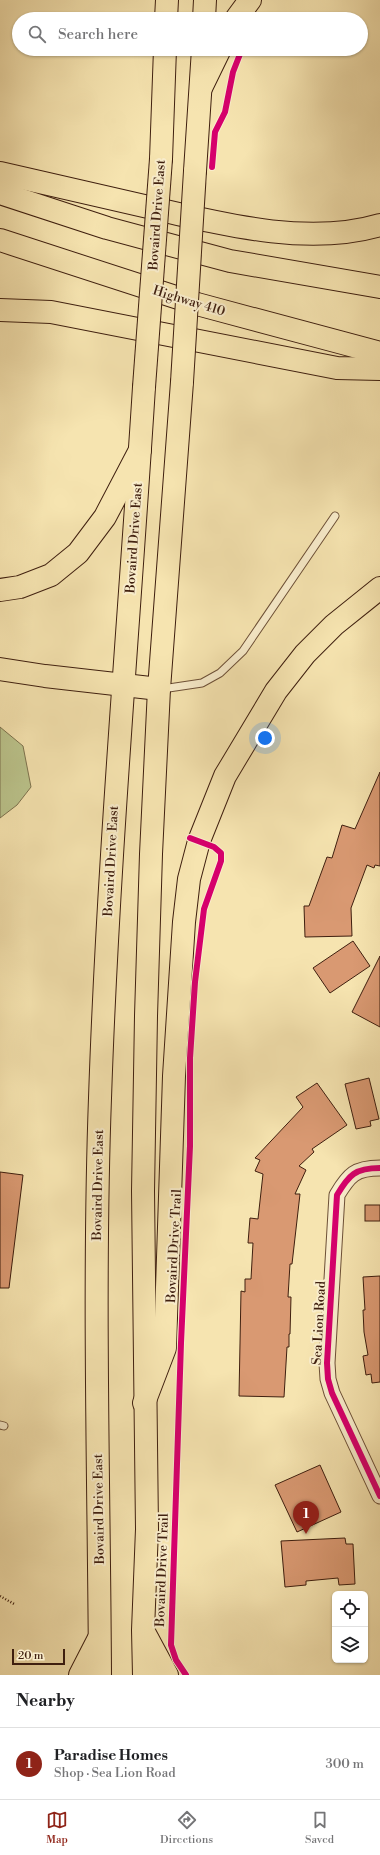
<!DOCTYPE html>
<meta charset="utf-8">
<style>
body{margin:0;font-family:"Libre Bodoni",serif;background:#f6f6f6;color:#202124}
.controls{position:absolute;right:12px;bottom:12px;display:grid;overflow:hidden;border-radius:6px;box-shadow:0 1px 3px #0004}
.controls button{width:36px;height:36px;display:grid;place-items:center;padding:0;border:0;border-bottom:1px solid #e0e0e0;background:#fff;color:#202124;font:20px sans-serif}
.scale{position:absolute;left:12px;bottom:10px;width:53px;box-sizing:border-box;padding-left:4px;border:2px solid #3f1f0f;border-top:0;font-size:11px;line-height:14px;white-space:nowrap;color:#3f1f0f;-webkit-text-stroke:3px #f9edcc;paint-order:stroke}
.you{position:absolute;left:265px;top:738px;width:14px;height:14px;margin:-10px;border:3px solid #fff;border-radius:50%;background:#1a73e8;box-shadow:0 0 0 6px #1a73e833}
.badge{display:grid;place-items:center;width:26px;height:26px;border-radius:50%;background:#8f2418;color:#fff;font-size:13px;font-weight:700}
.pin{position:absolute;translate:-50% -33px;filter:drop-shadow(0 1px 2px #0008)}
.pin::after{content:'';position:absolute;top:21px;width:14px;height:12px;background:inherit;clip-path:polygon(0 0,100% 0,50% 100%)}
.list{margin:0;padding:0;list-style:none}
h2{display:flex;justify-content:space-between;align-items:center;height:52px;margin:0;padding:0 16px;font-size:17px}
h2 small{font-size:13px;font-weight:400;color:#757577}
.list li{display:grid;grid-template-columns:26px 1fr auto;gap:12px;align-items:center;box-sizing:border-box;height:72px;padding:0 16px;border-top:1px solid #e0e0e0}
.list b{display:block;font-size:15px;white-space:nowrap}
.list p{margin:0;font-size:13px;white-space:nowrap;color:#757577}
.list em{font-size:13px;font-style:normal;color:#757577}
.icon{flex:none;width:22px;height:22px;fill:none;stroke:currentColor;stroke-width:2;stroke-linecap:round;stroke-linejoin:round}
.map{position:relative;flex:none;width:380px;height:1675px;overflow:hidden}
.search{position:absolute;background:#fff;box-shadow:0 1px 3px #0004;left:12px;right:12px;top:12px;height:44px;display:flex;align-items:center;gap:10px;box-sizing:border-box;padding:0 14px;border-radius:22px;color:#757577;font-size:15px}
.sheet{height:124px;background:#fff}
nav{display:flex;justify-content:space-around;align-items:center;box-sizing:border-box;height:56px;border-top:1px solid #e0e0e0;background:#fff;font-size:11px;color:#757577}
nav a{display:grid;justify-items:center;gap:2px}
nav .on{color:#8f2418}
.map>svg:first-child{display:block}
</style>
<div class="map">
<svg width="380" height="1675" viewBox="0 0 380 1675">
<rect width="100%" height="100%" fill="#f6e4b0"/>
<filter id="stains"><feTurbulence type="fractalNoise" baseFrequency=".005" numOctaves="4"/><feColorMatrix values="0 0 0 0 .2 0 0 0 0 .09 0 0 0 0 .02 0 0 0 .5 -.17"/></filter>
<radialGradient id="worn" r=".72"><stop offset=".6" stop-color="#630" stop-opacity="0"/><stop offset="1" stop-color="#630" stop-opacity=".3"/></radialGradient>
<polygon fill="#bbc48c" stroke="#7d724e" points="0,727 23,746 31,787 17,805 0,818"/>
<g fill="#d99972" stroke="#3f1f0f">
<polygon points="380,772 380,866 375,865 374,868 367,865 351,908 352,936 305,937 304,906 309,906 327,857 332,858 342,825 355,829"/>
<polygon points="353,941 370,966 330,993 313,968"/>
<polygon points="380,956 380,1027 352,1012"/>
<polygon points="369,1078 379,1119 370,1121 371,1126 356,1129 345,1084"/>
<polygon points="317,1083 347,1125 312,1149 314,1152 299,1166 306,1170 295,1194 300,1194 292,1264 290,1264 288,1297 291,1297 290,1334 289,1334 289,1347 287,1347 284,1397 239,1396 241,1291 245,1292 245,1279 251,1279 253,1243 248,1243 250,1218 258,1219 263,1174 255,1171 260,1160 255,1158 303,1107 296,1097"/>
<polygon points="0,1172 23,1175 9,1288 0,1288"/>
<rect x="365" y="1205" width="15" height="16"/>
<polygon points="380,1276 380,1382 372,1383 371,1374 366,1375 363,1356 368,1355 364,1332 363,1310 365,1310 363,1277"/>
<polygon points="320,1465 341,1512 297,1532 275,1485"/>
<polygon points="345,1538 346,1544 353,1544 355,1584 339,1585 338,1578 306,1581 306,1585 285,1587 281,1541"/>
</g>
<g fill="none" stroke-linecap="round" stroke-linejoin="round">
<g stroke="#6d5037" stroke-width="9">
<g id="lane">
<polyline points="162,689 202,683 220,673 243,651 335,516"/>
<polyline points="0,1425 4,1426"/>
</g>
</g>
<g stroke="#6d5037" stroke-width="17">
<path id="street" d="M380 1168C355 1168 349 1175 337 1195L327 1363 328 1379 332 1393 380 1496"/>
</g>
<g stroke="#3f1f0f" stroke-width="24">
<g id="primary">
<polyline points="166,19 167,0"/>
<polyline points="204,19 205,0"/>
<polyline points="161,159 165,49"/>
<polyline points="195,171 203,49"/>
<polyline points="145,1634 167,1675"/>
<polyline points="80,1675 98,1640"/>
<path d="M100 1675C99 1483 93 1290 100 1098 108 861 129 624 144 387"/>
<polyline points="144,1675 143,1630 147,1529 143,1191 146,1016 151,854 159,689 182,382"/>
</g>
</g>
<g stroke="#3f1f0f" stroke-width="24">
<g id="highway">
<polyline points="236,19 250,0"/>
<polyline points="201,88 220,49"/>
<path d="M0 173C48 184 96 195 144 206 218 223 306 247 380 225"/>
<polyline points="0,193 107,228 230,261 380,287"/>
<polyline points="0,240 197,304 380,353"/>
<polyline points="0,310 51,312 337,368 380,369"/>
<polyline points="0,590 20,587 51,575 78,553 105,517 140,450"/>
<polyline points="0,669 45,676 159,689"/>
<polyline points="144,1403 165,1348 174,1076 184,922 189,879 199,841 225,776 276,691 305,654 334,625 380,588"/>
</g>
</g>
<polyline stroke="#3f1f0f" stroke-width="2.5" stroke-dasharray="1 2" stroke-linecap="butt" points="0,1596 14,1604"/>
<use href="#lane" stroke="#f9edcc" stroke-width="7"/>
<use href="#street" stroke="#f9edcc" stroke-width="15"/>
<use href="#primary" stroke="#f6e4b0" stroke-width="22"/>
<use href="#highway" stroke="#f6e4b0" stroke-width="22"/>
<g stroke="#3f1f0f" stroke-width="24" stroke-linecap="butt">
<g id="primary-bridge">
<polyline points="182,382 195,171"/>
<polyline points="144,387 161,159"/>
</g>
</g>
<use href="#primary-bridge" stroke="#f6e4b0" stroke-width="22"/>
<g stroke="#f9edcc" stroke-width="8">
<g id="cycleway">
<polyline points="212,167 215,132 225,112 233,72 242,49"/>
<path d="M380 1168C355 1168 349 1175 337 1195L327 1363 328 1379 332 1393 380 1496"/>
<polyline points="186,1675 176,1660 171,1645 181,1343 190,1146 190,1058 195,982 204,909 221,861 221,853 214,847 190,838"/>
</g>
</g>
<use href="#cycleway" stroke="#d6006c" stroke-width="6"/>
</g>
<g text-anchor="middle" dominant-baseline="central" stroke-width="4" stroke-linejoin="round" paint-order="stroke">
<g font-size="13" fill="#3f1f0f" stroke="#f9edcc">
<text transform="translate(157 215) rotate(-86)">Bovaird Drive East</text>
<text transform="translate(189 301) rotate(17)">Highway 410</text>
<text transform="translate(134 538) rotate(-86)">Bovaird Drive East</text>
<text transform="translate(111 861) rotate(-87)">Bovaird Drive East</text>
<text transform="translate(98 1185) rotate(-89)">Bovaird Drive East</text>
<text transform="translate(174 1246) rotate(-87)">Bovaird Drive Trail</text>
<text transform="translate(319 1323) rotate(-87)">Sea Lion Road</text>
<text transform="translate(99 1509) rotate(-91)">Bovaird Drive East</text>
<text transform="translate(162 1570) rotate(-88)">Bovaird Drive Trail</text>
</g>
</g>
<rect width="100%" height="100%" filter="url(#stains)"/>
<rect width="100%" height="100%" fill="url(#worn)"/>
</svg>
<div class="controls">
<button><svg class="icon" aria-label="locate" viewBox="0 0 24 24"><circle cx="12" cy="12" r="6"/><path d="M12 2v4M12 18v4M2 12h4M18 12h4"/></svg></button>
<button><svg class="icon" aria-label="layers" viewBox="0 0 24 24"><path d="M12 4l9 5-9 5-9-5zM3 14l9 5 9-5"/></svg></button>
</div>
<div class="scale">20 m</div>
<div class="you"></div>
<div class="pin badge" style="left:306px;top:1534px">1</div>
<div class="search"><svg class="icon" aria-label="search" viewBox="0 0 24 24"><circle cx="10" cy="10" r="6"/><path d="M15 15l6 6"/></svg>Search here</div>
</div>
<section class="sheet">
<h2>Nearby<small></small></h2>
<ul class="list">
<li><span class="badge">1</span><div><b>Paradise Homes</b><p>Shop · Sea Lion Road</p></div><em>300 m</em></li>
</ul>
</section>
<nav>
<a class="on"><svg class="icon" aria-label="map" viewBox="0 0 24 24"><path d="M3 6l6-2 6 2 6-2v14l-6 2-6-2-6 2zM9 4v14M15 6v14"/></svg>Map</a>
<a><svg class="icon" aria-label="directions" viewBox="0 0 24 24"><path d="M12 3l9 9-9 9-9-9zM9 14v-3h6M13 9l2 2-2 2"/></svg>Directions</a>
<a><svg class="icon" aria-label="saved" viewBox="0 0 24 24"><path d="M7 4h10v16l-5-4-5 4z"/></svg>Saved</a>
</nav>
